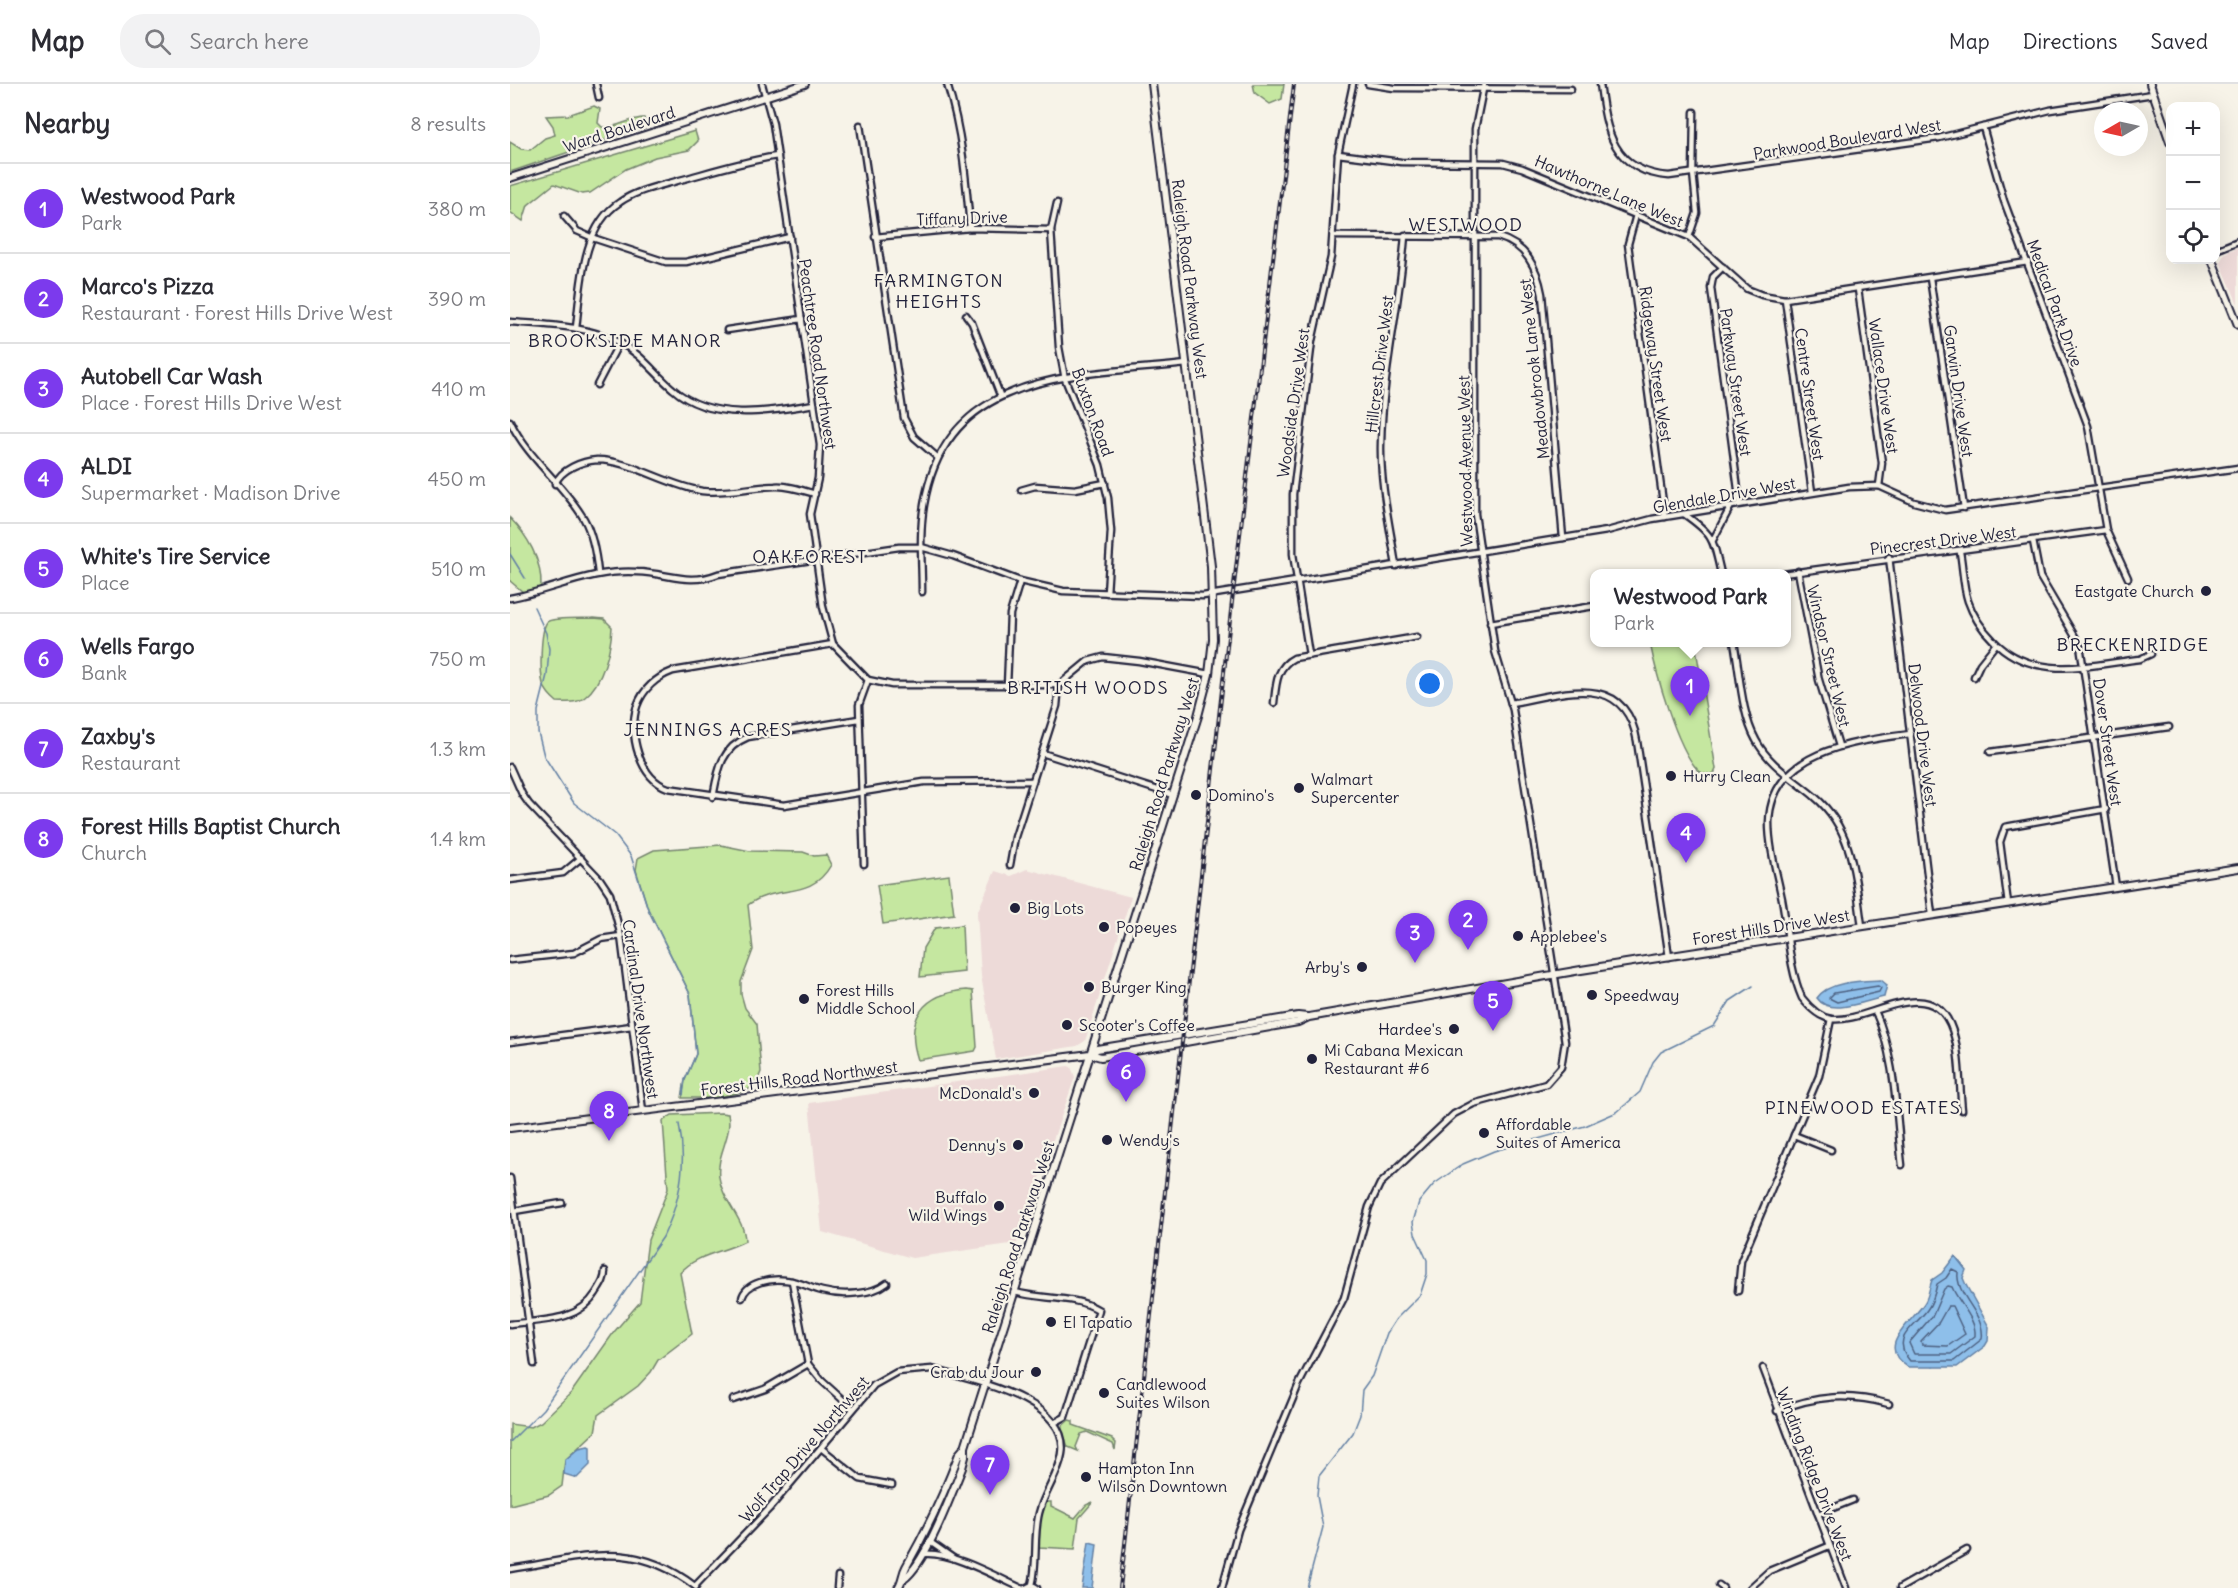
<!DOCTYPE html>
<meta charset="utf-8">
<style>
body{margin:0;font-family:Delius,sans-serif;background:#f2f2f3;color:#2b2b33}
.controls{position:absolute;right:18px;top:18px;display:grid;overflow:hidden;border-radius:12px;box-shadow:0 6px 24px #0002}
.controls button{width:54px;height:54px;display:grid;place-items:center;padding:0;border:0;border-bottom:2px solid #e1e1e2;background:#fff;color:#2b2b33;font:30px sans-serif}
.compass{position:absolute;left:1584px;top:18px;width:54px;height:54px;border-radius:50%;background:#fff;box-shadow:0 6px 24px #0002;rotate:261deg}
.you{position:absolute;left:920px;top:600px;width:21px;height:21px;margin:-15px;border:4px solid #fff;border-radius:50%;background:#1a73e8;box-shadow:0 0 0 9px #1a73e833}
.badge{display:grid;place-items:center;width:39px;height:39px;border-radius:50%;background:#7c3aed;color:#fff;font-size:20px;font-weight:700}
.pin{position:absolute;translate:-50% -50px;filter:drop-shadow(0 2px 3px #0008)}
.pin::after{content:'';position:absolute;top:32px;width:21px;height:18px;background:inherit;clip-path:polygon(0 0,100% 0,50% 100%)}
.popup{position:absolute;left:1080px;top:485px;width:201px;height:78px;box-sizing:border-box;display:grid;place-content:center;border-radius:12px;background:#fff;filter:drop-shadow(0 2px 4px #0005);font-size:20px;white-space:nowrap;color:#7c7c81}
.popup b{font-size:22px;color:#2b2b33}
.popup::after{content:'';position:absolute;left:50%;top:100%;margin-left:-12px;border:12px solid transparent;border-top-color:#fff}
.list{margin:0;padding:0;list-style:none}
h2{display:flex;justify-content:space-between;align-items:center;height:78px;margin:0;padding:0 24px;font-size:26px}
h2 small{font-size:20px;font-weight:400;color:#7c7c81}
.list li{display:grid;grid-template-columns:39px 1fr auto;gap:18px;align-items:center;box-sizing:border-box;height:90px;padding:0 24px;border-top:2px solid #e1e1e2}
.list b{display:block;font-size:22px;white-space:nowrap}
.list p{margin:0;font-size:20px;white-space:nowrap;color:#7c7c81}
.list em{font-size:20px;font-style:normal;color:#7c7c81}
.icon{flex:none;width:33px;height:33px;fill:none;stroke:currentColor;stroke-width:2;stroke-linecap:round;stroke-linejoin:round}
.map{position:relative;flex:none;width:1728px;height:1504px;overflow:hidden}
header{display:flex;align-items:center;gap:36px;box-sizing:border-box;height:84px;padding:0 30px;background:#fff;border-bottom:2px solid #e1e1e2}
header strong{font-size:28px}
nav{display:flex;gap:33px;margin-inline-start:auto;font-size:21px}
.search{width:420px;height:54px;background:#f2f2f3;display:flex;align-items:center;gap:15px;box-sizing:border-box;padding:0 21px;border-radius:24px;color:#7c7c81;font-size:22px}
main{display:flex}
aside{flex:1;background:#fff}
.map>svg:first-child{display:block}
</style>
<header>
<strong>Map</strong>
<div class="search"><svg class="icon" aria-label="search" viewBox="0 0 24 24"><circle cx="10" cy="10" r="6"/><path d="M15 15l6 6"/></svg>Search here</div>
<nav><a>Map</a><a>Directions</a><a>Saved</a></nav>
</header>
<main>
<aside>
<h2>Nearby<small>8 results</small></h2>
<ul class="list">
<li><span class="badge">1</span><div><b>Westwood Park</b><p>Park</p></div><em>380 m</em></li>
<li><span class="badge">2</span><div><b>Marco's Pizza</b><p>Restaurant · Forest Hills Drive West</p></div><em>390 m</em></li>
<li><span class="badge">3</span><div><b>Autobell Car Wash</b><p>Place · Forest Hills Drive West</p></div><em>410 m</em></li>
<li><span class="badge">4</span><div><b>ALDI</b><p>Supermarket · Madison Drive</p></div><em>450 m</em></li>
<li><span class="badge">5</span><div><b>White's Tire Service</b><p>Place</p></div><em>510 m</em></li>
<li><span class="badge">6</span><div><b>Wells Fargo</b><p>Bank</p></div><em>750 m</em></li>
<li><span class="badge">7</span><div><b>Zaxby's</b><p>Restaurant</p></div><em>1.3 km</em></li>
<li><span class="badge">8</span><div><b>Forest Hills Baptist Church</b><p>Church</p></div><em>1.4 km</em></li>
</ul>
</aside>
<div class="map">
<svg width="1728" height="1504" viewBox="0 0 1728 1504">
<rect width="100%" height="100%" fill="#f7f3e8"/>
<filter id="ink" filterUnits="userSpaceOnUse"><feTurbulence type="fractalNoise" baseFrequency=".0167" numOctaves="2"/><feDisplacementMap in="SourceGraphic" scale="12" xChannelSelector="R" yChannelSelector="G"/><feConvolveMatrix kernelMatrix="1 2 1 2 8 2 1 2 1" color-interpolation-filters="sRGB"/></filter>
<g filter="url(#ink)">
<g fill="#eddad8">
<polygon points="1728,163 1728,220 1710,178 1715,169"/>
<polygon points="517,785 621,813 575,957 567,962 486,975 471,892 467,829 485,787 501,792"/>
<polygon points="558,982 561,983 565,993 507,1159 402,1174 312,1148 299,1019"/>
</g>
<g fill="#c5e7a0" stroke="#74846e" stroke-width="1.5">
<polygon points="743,0 774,0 772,15 760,20 745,9"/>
<path d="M84 22 90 25 88 39 92 43C106 45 119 34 134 34L136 42 0 88V58L11 65 20 66 35 54 45 51 43 42 36 32 58 31Z"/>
<polygon points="185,47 188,57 179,66 145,73 116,85 80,109 72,110 44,100 18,121 13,137 0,128 0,102"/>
<path d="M0 434C17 451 32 476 31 502L25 507 13 508 0 497Z"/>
<path d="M84 534 94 535 102 543C101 565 93 599 75 613 67 620 57 618 47 618 41 613 36 608 33 600 30 589 30 547 37 538 42 533 76 535 84 534Z"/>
<path d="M1140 559H1185L1206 685 1204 690C1197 690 1192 691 1187 685 1166 662 1146 589 1140 559Z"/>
<path d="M211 761 240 767 293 768 304 772 316 771 321 781C300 818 266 799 238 821L243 866 231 898V910L235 924 247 940 251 988 246 1000 236 1007 205 1014H172L175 996 186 970 180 910 138 825 126 786 128 774 144 766Z"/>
<polygon points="439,791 444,830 373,840 367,801"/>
<polygon points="452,841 454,888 410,893 413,864 425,844"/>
<path d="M457 906 463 907 467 963 465 967 408 976C394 934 414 909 457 906Z"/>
<path d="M211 1029 218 1030C223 1052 206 1070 209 1093 212 1117 235 1135 235 1157 212 1169 186 1170 170 1189L182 1250 148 1276 141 1288 128 1302 88 1331 85 1348 55 1376 52 1402 39 1411 0 1421V1340L21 1343 31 1338 61 1309 104 1248 130 1218 138 1156 158 1105 153 1037 162 1031Z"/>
<polygon points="559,1336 563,1337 563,1341 602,1355 606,1359 605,1366 603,1360 577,1348 571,1350 566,1363 568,1367 558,1363 551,1343"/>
<polygon points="536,1418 541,1418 541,1422 565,1434 576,1421 583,1418 569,1434 565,1465 529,1463 530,1436"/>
</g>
<g fill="#8ebfea" stroke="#6380a4" stroke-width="1.5">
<path d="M1371 896 1377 901 1374 913C1355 917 1320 933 1307 914 1319 897 1351 897 1371 896Z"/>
<path d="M1445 1172 1456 1186 1453 1194 1456 1201 1479 1243 1478 1257 1475 1262 1447 1283H1398C1363 1262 1404 1237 1415 1218 1419 1211 1419 1204 1422 1196L1432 1189Z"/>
<polygon points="78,1362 80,1363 80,1381 67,1394 54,1390 55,1376 69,1364"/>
<polygon points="579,1458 587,1460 582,1504 572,1504"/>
</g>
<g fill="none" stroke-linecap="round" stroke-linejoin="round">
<g stroke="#4d6181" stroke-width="1.5">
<polygon points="1368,902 1371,904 1369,908 1327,918 1319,914 1324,909"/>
<path d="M1442 1185 1448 1188C1445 1212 1476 1230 1472 1255L1444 1277H1400C1380 1253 1403 1245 1417 1226 1423 1218 1425 1210 1427 1200L1436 1194Z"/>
<path d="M1438 1202 1442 1203C1448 1218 1467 1236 1465 1252L1441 1270H1404L1399 1259 1423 1231 1434 1205Z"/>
<polygon points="1438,1222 1442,1222 1455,1250 1438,1262 1412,1261 1411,1257 1429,1238"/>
</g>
<g stroke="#6380a4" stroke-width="1.5">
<polyline points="0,470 15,494"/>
<polyline points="24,523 36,549 39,565 37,591 28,627 28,648 34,672 64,719 105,751 121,772 138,825 180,910 186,970 175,996 173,1011"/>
<path d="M0 1358 33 1325 153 1153C170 1118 177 1079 169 1040"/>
<polyline points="797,1504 813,1443 807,1412 809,1392 843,1349 850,1331 852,1306 862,1292 877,1249 886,1235 910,1211 917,1190 917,1176 905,1150 903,1138 909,1118 924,1100 953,1080 984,1067 1075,1042 1107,1028 1130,1008 1143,978 1151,968 1204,942 1220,917 1243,902"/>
</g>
<g stroke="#22223b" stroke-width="9">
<g id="minor">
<polyline points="86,0 89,14"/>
<polyline points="252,0 263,40 310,361 308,394 300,430 313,523 323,560 358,596 349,621 354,780"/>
<path d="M437 0C452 47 456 95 460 144"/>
<polyline points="858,0 884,4 1061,5"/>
<path d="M1090 0C1096 47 1103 88 1159 92L1429 54 1540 26 1643 10"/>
<polyline points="350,41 394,334 404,353 427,373"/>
<polyline points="1473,43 1494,117 1578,342 1596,446 1618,494"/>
<polyline points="828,70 891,78 993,79 1012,84 1179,153 1237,205 1252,211 1275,215 1518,178"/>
<polyline points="547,119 541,146 549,263 555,295 590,381 598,414 601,447 597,509"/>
<polyline points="1126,131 1118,160 1155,433"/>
<polyline points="54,132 67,147 83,154 156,178 176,178 280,153"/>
<path d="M823 152 988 153C1016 161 1027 183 1032 210L1053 454"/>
<polyline points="365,153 460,144 541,146"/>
<polyline points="1179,153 1187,129 1183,89 1184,28"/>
<polyline points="1706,166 1728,157"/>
<polyline points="1213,183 1203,193 1201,204 1230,420"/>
<polyline points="1420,194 1454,424"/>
<polyline points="1348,205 1372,379 1369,402"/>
<polyline points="1275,215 1302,408"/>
<polyline points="456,231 462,239 490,311"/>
<path d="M0 238C36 241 75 241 108 258 131 269 144 289 163 305 200 338 260 328 304 320"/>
<path d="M66 244C71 204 71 143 110 118 127 106 150 102 170 96 203 87 234 77 268 72"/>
<polyline points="217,246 292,235"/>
<polyline points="87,301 109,259"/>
<path d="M0 337C18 375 53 399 74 435 83 451 86 470 88 489"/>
<path d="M45 400C51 385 72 377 87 376 120 376 158 402 192 407 217 410 240 403 265 402 278 401 292 406 305 410"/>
<polyline points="511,406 525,402 565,405 595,399"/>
<path d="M1174 430C1204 451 1203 455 1211 490"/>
<polyline points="1203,456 1221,422"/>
<polyline points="1523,457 1530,493 1570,561 1606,803"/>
<path d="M1450 468C1453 484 1453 502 1458 517 1463 532 1472 545 1483 556 1523 598 1579 581 1630 575L1641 570"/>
<polyline points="1379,473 1422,831"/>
<path d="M886 482C880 442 870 401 871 360 872 290 890 221 895 151"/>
<polyline points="1288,487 1309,596 1329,662"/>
<polyline points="1273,490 1596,446"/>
<path d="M412 508C412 479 409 450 414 421 436 285 568 292 677 280"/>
<path d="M0 514C44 506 81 485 127 488 158 489 178 502 208 490L389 463H411L443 472 510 497 553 507 693 512 1097 447 1142 435 1339 403 1369 402 1404 418 1435 426 1728 384"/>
<polyline points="980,539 1084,522"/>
<path d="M1224 558C1230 589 1231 629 1246 656 1259 681 1284 695 1305 713 1344 746 1345 795 1352 842"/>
<path d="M323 560 163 587C147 593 133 605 127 622 118 649 129 694 158 704L274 721 414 698 523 697"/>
<polyline points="799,571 783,470 783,410 802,257 821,173 828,70 843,0"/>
<polyline points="1464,593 1470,580 1486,560"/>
<polyline points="358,596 382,601 549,601 578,577 593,573 629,577 699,590"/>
<polyline points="497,602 500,530 510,497"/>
<path d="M764 619C766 601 766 583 784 574L907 553"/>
<path d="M1001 619C1052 610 1115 586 1127 657L1159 873"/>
<path d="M1401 650C1347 657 1261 666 1259 738 1259 764 1267 790 1272 815 1278 847 1279 885 1292 914 1299 923 1309 933 1321 935 1357 940 1417 890 1440 940 1451 965 1449 999 1452 1026"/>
<polyline points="1480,668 1659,643"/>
<polyline points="532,669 663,711"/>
<polyline points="0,683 12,710 19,720 90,795 100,810 111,852 133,1027"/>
<path d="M203 713C208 686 211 664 238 653L349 635"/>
<polyline points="500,781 505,753 547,622 549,601"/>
<polyline points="0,796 53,789 71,774"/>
<polyline points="1498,820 1490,758 1495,743 1596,725"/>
<polyline points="0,876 64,869 91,855 111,852"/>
<path d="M1365 927C1386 973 1386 1031 1392 1081"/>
<polyline points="0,958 122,942"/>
<polyline points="1284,1051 1321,1066"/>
<polyline points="0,1094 24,1280"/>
<polyline points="4,1127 52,1119"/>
<polyline points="282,1197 298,1280 312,1297 343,1325"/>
<polyline points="1228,1207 1231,1177 1309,992 1321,935"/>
<path d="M505 1208C532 1216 564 1211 589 1226L555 1333 544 1339"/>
<path d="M232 1214C236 1198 261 1194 276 1196 288 1197 300 1204 312 1207 331 1212 362 1211 377 1199"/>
<path d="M0 1240C32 1236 68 1238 86 1209 91 1201 95 1196 95 1187"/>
<polyline points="1253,1284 1336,1504"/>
<polyline points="223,1316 255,1305 298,1280"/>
<path d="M1267 1327C1306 1311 1339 1309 1379 1320"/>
<polyline points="311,1364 350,1395 382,1401"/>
<polyline points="1308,1430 1343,1416"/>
<polyline points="420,1458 443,1474"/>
<path d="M413 1470C440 1467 485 1492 511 1504"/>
<path d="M0 1485C73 1474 121 1453 186 1503"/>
<polyline points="1209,1501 1213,1504"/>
<path d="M185 1502 259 1425 364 1301 387 1288 422 1285C459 1296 561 1315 552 1370 549 1390 534 1408 529 1429 523 1453 528 1478 522 1501"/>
<polyline points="327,1504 328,1492"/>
<polyline points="516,1504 522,1501 527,1504"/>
<polyline points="712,1504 728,1446 789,1300 834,1214 859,1123 870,1100 944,1030 963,1020 1036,1000 1051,983 1055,958 1003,626 985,567 965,430 965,45 974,0"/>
<polyline points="1240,1504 1259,1487 1319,1462"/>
<polyline points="1390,1504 1457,1466"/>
</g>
</g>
<g stroke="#22223b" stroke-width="10">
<g id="major">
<polyline points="1640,0 1660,58"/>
<polyline points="0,94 295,0"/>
<polyline points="1702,176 1728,241"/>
<polyline points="581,970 587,965 788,932 797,933"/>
<polyline points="0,1044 580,970 591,973 788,938 799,933 1071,886 1728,784"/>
<path d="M394 1495C416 1479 441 1411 452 1384L455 1373V1363"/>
<path d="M388 1504C393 1497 392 1490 396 1483 417 1446 434 1410 449 1370L455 1363 688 632 699 590 703 555 701 482 642 0"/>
</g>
</g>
<use href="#minor" stroke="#f7f3e8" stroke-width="4.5"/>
<use href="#major" stroke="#f7f3e8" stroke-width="6"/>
<g stroke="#22223b" stroke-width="4">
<polyline id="rail" points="610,1504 723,509 784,0"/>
</g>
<use href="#rail" stroke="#f7f3e8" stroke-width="1.5" stroke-dasharray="4.5" stroke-linecap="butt"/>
</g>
</g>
<g fill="#22223b" stroke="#f7f3e8" stroke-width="2">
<circle cx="1696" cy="507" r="6"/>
<circle cx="1161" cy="692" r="6"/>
<circle cx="789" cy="704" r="6"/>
<circle cx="686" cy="711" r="6"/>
<circle cx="505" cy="824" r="6"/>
<circle cx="594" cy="843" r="6"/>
<circle cx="1008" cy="852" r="6"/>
<circle cx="852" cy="883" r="6"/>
<circle cx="579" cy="903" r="6"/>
<circle cx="1082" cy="911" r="6"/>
<circle cx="294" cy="915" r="6"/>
<circle cx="557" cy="941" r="6"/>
<circle cx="944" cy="945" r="6"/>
<circle cx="802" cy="975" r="6"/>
<circle cx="524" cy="1009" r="6"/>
<circle cx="974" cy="1049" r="6"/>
<circle cx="597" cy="1056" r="6"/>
<circle cx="508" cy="1061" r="6"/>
<circle cx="489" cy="1122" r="6"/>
<circle cx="541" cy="1238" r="6"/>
<circle cx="526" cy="1288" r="6"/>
<circle cx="594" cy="1309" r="6"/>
<circle cx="576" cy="1393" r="6"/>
</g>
<g text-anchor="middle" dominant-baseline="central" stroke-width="4.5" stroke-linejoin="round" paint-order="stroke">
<g font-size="16" fill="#22223b" stroke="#f7f3e8">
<text transform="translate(109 45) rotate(-18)">Ward Boulevard</text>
<text transform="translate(1337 55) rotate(-9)">Parkwood Boulevard West</text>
<text transform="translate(1099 107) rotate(23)">Hawthorne Lane West</text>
<text transform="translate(452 134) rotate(-2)">Tiffany Drive</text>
<text transform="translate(680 195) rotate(83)">Raleigh Road Parkway West</text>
<text transform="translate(1545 219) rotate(70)">Medical Park Drive</text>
<text transform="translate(308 270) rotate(82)">Peachtree Road Northwest</text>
<text transform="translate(869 280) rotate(-83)">Hillcrest Drive West</text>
<text transform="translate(1146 280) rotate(82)">Ridgeway Street West</text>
<text transform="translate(1024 285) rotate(-96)">Meadowbrook Lane West</text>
<text transform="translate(1226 298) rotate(82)">Parkway Street West</text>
<text transform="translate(1374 302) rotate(82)">Wallace Drive West</text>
<text transform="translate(1449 307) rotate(82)">Garwin Drive West</text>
<text transform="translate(1300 310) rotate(82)">Centre Street West</text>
<text transform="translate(783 319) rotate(-82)">Woodside Drive West</text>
<text transform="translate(583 328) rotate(70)">Buxton Road</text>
<text transform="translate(955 377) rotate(-91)">Westwood Avenue West</text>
<text transform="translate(1214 411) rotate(-10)">Glendale Drive West</text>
<text transform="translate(1433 456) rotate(-7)">Pinecrest Drive West</text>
<text transform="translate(1319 572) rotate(77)">Windsor Street West</text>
<text transform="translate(1413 651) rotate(83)">Delwood Drive West</text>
<text transform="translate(1598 658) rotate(82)">Dover Street West</text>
<text transform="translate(654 690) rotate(-73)">Raleigh Road Parkway West</text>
<text transform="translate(1261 843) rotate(-9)">Forest Hills Drive West</text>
<text transform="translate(131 925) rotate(82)">Cardinal Drive Northwest</text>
<text transform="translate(289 994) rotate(-7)">Forest Hills Road Northwest</text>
<text transform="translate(508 1153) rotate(-72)">Raleigh Road Parkway West</text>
<text transform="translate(294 1365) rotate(-49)">Wolf Trap Drive Northwest</text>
<text transform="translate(1305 1390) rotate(69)">Winding Ridge Drive West</text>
</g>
<g font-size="16" fill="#22223b" stroke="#f7f3e8" text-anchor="start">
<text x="1684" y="507" text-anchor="end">Eastgate Church</text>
<text x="1173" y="692">Hurry Clean</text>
<text x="801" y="695">Walmart<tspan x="801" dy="18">Supercenter</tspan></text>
<text x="698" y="711">Domino's</text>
<text x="517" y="824">Big Lots</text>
<text x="606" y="843">Popeyes</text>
<text x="1020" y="852">Applebee's</text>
<text x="840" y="883" text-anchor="end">Arby's</text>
<text x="591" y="903">Burger King</text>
<text x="306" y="906">Forest Hills<tspan x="306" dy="18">Middle School</tspan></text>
<text x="1094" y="911">Speedway</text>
<text x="569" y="941">Scooter's Coffee</text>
<text x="932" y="945" text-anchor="end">Hardee's</text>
<text x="814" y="966">Mi Cabana Mexican<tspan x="814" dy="18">Restaurant #6</tspan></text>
<text x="512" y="1009" text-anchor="end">McDonald's</text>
<text x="986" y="1040">Affordable<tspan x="986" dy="18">Suites of America</tspan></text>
<text x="609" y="1056">Wendy's</text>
<text x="496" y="1061" text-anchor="end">Denny's</text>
<text x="477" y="1113" text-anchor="end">Buffalo<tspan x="477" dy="18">Wild Wings</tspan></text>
<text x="553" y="1238">El Tapatio</text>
<text x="514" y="1288" text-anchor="end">Crab du Jour</text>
<text x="606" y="1300">Candlewood<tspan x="606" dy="18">Suites Wilson</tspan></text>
<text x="588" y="1384">Hampton Inn<tspan x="588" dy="18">Wilson Downtown</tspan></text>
</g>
<g font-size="18" letter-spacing="1.5" fill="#22223b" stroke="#f7f3e8">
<text x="956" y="140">WESTWOOD</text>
<text x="429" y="196">FARMINGTON<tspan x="429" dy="21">HEIGHTS</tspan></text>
<text x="115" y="256">BROOKSIDE MANOR</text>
<text x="300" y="472">OAKFOREST</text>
<text x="1623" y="560">BRECKENRIDGE</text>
<text x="578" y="603">BRITISH WOODS</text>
<text x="198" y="645">JENNINGS ACRES</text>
<text x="1353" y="1023">PINEWOOD ESTATES</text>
</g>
</g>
</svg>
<div class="controls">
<button>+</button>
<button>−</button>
<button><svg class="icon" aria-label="locate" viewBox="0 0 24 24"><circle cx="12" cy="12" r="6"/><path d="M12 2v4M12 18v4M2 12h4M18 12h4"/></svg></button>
</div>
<svg class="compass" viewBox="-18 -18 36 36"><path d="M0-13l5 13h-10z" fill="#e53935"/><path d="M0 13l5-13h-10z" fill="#7c7c81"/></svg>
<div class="you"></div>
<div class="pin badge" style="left:1180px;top:632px">1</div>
<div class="popup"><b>Westwood Park</b>Park</div>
<div class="pin badge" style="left:958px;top:866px">2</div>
<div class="pin badge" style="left:905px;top:879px">3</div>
<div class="pin badge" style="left:1176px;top:779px">4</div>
<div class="pin badge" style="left:983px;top:947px">5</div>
<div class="pin badge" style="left:616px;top:1018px">6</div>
<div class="pin badge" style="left:480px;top:1411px">7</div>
<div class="pin badge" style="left:99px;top:1057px">8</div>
</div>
</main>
